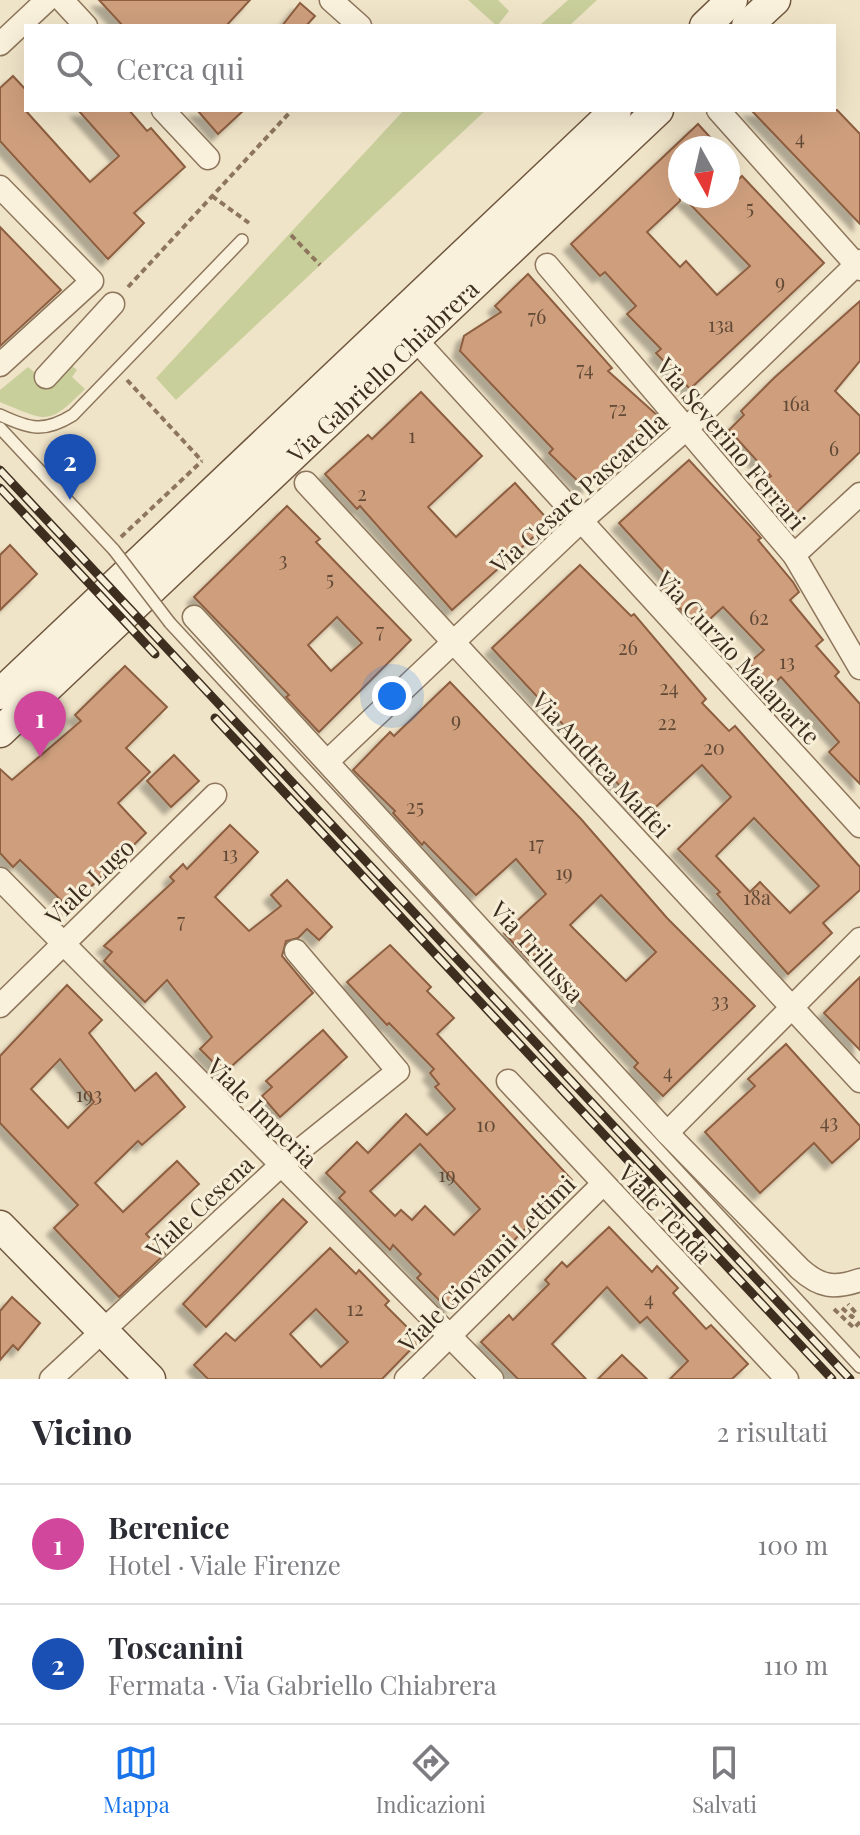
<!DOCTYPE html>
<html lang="it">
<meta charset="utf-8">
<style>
body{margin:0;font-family:"Playfair Display",serif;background:#f2f2f3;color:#2b2b33}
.compass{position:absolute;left:668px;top:136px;width:72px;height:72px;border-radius:50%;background:#fff;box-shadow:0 8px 32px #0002;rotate:172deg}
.you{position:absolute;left:392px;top:696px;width:28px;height:28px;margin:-20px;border:6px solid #fff;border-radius:50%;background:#1a73e8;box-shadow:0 0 0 12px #1a73e833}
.badge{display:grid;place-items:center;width:52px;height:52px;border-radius:50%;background:#1a73e8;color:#fff;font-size:26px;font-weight:700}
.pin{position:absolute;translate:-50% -66px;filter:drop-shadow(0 2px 4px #0008)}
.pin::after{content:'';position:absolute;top:42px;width:28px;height:24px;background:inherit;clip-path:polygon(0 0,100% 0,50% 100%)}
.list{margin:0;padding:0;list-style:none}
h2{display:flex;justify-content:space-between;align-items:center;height:104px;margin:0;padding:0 32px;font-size:34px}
h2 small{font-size:26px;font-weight:400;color:#7c7c81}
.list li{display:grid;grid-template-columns:52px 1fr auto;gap:24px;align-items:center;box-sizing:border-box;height:120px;padding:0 32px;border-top:2px solid #e1e1e2}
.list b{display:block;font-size:30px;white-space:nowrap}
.list p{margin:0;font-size:26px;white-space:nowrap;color:#7c7c81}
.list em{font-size:26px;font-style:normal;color:#7c7c81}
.icon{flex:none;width:44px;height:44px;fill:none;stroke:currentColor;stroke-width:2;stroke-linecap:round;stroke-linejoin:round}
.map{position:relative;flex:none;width:860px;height:1379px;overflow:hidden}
.search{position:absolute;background:#fff;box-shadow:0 8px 32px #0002;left:24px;right:24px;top:24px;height:88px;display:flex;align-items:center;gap:20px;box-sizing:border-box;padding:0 28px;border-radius:0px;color:#7c7c81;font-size:30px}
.sheet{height:344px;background:#fff}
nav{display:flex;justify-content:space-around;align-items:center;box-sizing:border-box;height:112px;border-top:2px solid #e1e1e2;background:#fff;font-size:22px;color:#7c7c81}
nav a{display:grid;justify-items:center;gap:4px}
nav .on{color:#1a73e8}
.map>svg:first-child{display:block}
</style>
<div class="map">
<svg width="860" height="1379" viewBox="0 0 860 1379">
<defs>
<filter id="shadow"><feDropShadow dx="-7" dy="7" stdDeviation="2" flood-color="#0004"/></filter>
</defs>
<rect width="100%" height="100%" fill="#f0e4c8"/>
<g fill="#c9cf9b">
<polygon points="468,0 498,0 509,11 497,26"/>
<polygon points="568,0 597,0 569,26 539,26"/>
<polygon points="404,110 486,110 176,400 156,378"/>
<path d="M66 361 77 370 72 377 85 389C47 427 47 421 0 402V390L28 367 49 384Z"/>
</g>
<g fill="#cf9f7d" stroke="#8d5f41" stroke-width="2" fill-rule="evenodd" filter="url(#shadow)">
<polygon points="99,0 250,0 226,26 123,26"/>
<polygon points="300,3 315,16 306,26 282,26"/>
<polygon points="13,76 26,90 26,111 90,182 119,156 78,110 129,110 147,131 151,128 185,167 134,213 144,223 108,259 0,141 0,88"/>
<polygon points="197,110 244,110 218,134"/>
<polygon points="751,110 837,110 860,134 860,224"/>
<polygon points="698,124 720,148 680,148 680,201 647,232 680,267 686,261 717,295 750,266 682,196 728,196 728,189 742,176 824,263 690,389 656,353 661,349 627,314 636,306 605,272 600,276 571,244"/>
<polygon points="0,227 61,290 0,346"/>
<polygon points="528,274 612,368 608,371 658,416 585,488 549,453 553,449 460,351 464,336 501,312 495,306"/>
<polygon points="860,301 860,361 835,391 860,416 860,452 796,513 767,479 771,476 729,430 744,415 741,411 774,378"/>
<polygon points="421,392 482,456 428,507 456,537 515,483 550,522 452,610 360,506 357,509 325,474 368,435 372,439"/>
<polygon points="689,460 752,528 761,538 758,540 793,582 799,592 790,600 823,640 816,646 839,672 835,676 860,704 860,784 829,752 839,742 781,677 771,686 749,663 764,650 723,607 699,629 663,590 672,581 619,523"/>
<path d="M287 506 320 539 316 542 411 640 319 732 286 697 289 695 194 597ZM337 617 362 643 331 671 308 645Z"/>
<polygon points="10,545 37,574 0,610 0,555"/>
<path d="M580 565 631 616 634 614 706 699 702 703 729 731 735 726 860 867V890L823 923 832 933 788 974 717 894 720 892 678 849 731 797 702 765 647 815 492 648ZM754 818 819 886 790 913 760 882 750 892 716 856Z"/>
<polygon points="125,666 167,707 126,748 150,772 118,803 146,833 69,908 20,860 13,867 0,853 0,769 12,780 81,721 75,715"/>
<path d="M450 682 581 819 667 918 755 1006 663 1096 634 1067 638 1063 561 982 564 979 538 952 529 960 504 933 546 894 516 859 476 895 424 842 422 845 393 813 395 811 353 770 390 732 394 736ZM601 895 656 952 626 981 570 925Z"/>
<polygon points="174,755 199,781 171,807 147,781"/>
<polygon points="230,825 258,852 215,897 249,931 281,906 271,895 287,880 332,927 319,940 307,929 298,938 286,941 282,956 313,993 224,1073 200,1049 212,1037 167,980 145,1002 104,961 112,952 104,946 174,881 170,877 183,864 187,869"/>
<path d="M390 945 431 987 427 991 454 1018 437 1034 572 1180 448 1309 417 1278 421 1274 393 1245 390 1250 339 1198 345 1192 326 1173 357 1142 368 1153 406 1114 427 1135 455 1109 435 1087 439 1084 430 1073 434 1069 389 1023 387 1025 347 982ZM420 1144 480 1209 454 1235 425 1206 412 1220 401 1210 395 1216 370 1191Z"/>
<polygon points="860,977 860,1050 824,1013"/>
<path d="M67 985 102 1020 89 1033 135 1091 156 1073 185 1107 142 1145 138 1141 95 1183 123 1212 177 1161 199 1184 146 1234 165 1254 119 1297 54 1228 78 1205 0 1123V1056ZM60 1059 94 1102 68 1128 31 1089Z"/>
<polygon points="323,1030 347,1057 280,1117 262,1096 272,1087 266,1081"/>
<polygon points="786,1044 860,1126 860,1138 832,1163 814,1143 760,1193 705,1132 755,1086 748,1079"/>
<polygon points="283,1199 307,1222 206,1327 183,1304"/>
<polygon points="609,1227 652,1272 657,1266 678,1288 673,1293 706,1329 711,1325 748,1364 732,1379 670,1379 688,1361 647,1317 640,1323 607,1287 552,1344 586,1379 518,1379 481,1342 509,1315 513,1320 549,1284 545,1280 562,1262 567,1267"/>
<path d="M330 1248 356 1274 359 1270 389 1301 385 1305 420 1340 382 1379H208L194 1365 226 1333 235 1341ZM316 1309 348 1342 321 1367 290 1334Z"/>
<polygon points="12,1297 40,1323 18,1350 13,1345 0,1360 0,1311"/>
<polygon points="622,1355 647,1379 598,1379"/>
</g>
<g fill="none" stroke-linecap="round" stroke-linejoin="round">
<g stroke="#8d765c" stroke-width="14">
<g id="lane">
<path d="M0 415C30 429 44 433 73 415L242 240"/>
<polyline points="0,428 114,550"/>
<polyline points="170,623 860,1367"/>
</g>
</g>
<g stroke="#8d765c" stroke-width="25">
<g id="street">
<polyline points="62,0 86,26"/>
<polyline points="331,0 360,26"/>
<polyline points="0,44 47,0"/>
<polyline points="163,110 208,158"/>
<polyline points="718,110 860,269"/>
<polyline points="0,187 92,281 0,365"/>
<polyline points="547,265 794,555 860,668"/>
<polyline points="405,328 860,826"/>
<polyline points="46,377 113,304"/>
<polyline points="306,483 860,1081"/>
<polyline points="794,555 860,494"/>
<path d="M194 617 667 1133 800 1269C820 1287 834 1289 860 1280"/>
<polyline points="329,760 580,522 686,429 860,261"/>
<polyline points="0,879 492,1379"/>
<polyline points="0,1006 215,795"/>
<polyline points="508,1081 787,1379"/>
<polyline points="667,1133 860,939"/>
<polyline points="51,1379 280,1166 398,1071 296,951"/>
<polyline points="406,1379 603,1184"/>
</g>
</g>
<g stroke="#6f573f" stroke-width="33">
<g id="secondary">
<polyline points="705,26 732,0"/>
<polyline points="747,26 775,0"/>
<polyline points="0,694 616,110"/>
<path id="s1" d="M0 732 658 110"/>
<polyline points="0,1226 150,1379"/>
</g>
</g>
<g stroke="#8d765c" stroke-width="4" stroke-dasharray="6 4" stroke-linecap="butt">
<polyline points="212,196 249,223"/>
<polyline points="291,235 320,265"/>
<polyline points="128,287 292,110"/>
<polyline points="127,380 202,461"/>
<polyline points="121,537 202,461"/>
<polyline points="842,1308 852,1317 856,1313 848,1304"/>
<polyline points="834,1309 854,1328 860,1322"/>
</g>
<use href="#lane" stroke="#faf1dc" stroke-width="11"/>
<use href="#street" stroke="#faf1dc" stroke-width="22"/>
<use href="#secondary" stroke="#faf1dc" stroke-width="30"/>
<g stroke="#3d2e20" stroke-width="9">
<g id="rail">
<polyline points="0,470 850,1379"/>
<polyline points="0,488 155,654"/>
<polyline points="215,718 832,1379"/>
</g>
</g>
<use href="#rail" stroke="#f7eed8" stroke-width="6" stroke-dasharray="18" stroke-linecap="butt"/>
<g stroke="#8d765c" stroke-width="14" stroke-linecap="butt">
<polyline id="lane-bridge" points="114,550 170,623"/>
</g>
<use href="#lane-bridge" stroke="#faf1dc" stroke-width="11"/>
</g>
<g text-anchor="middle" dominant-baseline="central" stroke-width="6" stroke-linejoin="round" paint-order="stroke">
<g font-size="20" fill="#624a37">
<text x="800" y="136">4</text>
<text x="750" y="206">5</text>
<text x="780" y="280">9</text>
<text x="537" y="315">76</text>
<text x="721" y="323">13a</text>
<text x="585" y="367">74</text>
<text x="796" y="402">16a</text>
<text x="618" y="407">72</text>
<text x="412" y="434">1</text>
<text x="834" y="447">6</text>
<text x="362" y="492">2</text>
<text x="283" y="558">3</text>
<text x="330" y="577">5</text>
<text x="759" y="616">62</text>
<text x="380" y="629">7</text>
<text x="628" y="646">26</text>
<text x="787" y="660">13</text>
<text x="669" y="686">24</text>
<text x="456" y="718">9</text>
<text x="667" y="721">22</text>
<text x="714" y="746">20</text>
<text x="415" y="805">25</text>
<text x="536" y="842">17</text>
<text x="230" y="852">13</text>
<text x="564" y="871">19</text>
<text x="757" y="896">18a</text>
<text x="181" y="919">7</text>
<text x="720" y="999">33</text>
<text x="668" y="1070">4</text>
<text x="89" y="1093">193</text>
<text x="829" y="1120">43</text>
<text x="486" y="1123">10</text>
<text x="447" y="1173">19</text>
<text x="649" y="1297">4</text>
<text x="355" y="1307">12</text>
</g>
<g font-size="24" fill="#3d2e20" stroke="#f7eed8">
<text stroke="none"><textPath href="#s1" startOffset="526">Via Gabriello Chiabrera</textPath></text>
<text transform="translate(732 443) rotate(50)">Via Severino Ferrari</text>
<text transform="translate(578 492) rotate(-42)">Via Cesare Pascarella</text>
<text transform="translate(739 657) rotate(47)">Via Curzio Malaparte</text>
<text transform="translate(602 764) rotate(47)">Via Andrea Maffei</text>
<text transform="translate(89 881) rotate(-44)">Viale Lugo</text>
<text transform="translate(538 951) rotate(48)">Via Trilussa</text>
<text transform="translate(263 1112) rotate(45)">Viale Imperia</text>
<text transform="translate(199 1206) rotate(-43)">Viale Cesena</text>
<text transform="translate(666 1213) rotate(47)">Viale Tenda</text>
<text transform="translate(486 1263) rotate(-45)">Viale Giovanni Lettimi</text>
</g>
</g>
</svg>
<svg class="compass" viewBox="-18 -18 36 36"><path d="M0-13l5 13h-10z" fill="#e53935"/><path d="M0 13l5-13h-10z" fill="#7c7c81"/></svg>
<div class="you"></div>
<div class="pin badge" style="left:40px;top:757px;background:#d1479c">1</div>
<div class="pin badge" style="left:70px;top:500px;background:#1a4fb4">2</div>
<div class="search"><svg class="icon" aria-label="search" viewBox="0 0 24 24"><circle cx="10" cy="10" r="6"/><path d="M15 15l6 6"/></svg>Cerca qui</div>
</div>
<section class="sheet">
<h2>Vicino<small>2 risultati</small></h2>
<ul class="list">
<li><span class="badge" style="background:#d1479c">1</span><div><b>Berenice</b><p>Hotel · Viale Firenze</p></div><em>100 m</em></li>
<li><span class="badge" style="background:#1a4fb4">2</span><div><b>Toscanini</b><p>Fermata · Via Gabriello Chiabrera</p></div><em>110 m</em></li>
</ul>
</section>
<nav>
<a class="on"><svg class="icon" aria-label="map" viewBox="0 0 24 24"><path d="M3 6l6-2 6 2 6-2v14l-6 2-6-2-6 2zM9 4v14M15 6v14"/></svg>Mappa</a>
<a><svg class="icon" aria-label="directions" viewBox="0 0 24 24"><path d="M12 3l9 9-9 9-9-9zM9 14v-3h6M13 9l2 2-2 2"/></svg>Indicazioni</a>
<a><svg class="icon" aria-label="saved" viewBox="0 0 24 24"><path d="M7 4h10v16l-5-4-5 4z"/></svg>Salvati</a>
</nav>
